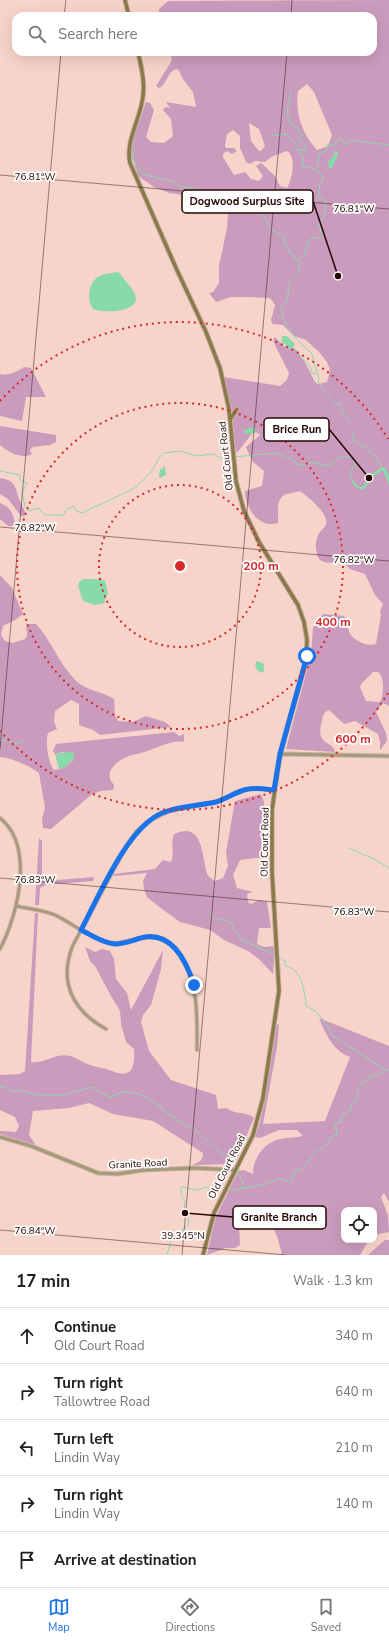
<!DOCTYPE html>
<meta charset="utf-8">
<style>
body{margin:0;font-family:"Nunito Sans",sans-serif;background:#f2f2f2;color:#202124}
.controls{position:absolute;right:12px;bottom:12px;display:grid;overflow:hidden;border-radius:8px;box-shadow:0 4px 16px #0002}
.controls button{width:36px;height:36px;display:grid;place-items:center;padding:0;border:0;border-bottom:1px solid #e0e0e0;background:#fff;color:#202124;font:20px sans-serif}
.stop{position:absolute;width:12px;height:12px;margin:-9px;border:3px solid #1a73e8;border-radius:50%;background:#fff}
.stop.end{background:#1a73e8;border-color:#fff;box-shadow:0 1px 4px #0008}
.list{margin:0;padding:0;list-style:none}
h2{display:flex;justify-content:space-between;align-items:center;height:52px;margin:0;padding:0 16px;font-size:17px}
h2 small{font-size:13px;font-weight:400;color:#757577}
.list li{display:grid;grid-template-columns:26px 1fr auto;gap:12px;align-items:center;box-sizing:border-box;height:56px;padding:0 16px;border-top:1px solid #e0e0e0}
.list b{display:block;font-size:15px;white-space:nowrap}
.list p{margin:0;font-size:13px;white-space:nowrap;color:#757577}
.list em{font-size:13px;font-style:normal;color:#757577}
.icon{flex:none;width:22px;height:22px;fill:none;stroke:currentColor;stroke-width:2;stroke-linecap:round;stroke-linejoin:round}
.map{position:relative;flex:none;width:389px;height:1255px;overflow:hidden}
.search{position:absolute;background:#fff;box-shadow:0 4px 16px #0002;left:12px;right:12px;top:12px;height:44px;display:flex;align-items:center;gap:10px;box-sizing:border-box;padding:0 14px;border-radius:12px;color:#757577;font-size:15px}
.sheet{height:332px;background:#fff}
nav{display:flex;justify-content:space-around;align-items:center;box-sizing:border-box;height:56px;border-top:1px solid #e0e0e0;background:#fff;font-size:11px;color:#757577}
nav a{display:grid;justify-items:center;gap:2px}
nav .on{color:#1a73e8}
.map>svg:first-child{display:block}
</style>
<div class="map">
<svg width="389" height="1255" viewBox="0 0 389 1255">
<rect width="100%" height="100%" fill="#f7d4c9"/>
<g fill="#cb9bbd" fill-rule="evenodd">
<path d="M389 0V706L383 703 376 712 386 733 387 741 380 750V741L378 734 355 721 344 724 329 710C324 712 323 715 322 720 315 747 332 739 335 752L286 749 311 654 313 628 321 616 324 614 344 616C349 622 347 628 350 634 355 641 368 647 376 644L381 615 380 612 383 604 375 595 365 574 350 569 342 561C334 562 325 565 319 559 315 552 315 542 318 535 320 531 325 528 326 524 329 514 307 495 299 491 295 493 288 493 284 495 275 501 279 514 278 523 259 529 245 508 245 491L262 486 264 471 253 462 246 447 260 435 254 431 237 453 233 442 224 377 280 386 287 380 289 373 274 343 273 340 275 337 284 346 296 349 306 364 315 382 318 384 327 382 330 370 327 362 319 352 306 340 294 336 283 325 272 324 271 320 275 305 270 298 250 297H231L216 302 209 293 213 292 219 283V266L227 228 228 215 227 212 222 211 198 197 169 193 154 187 138 176 133 160 128 155 137 123 138 125 146 102 150 103 154 110 146 137 151 142 164 143 173 136 171 119 163 110 165 107 170 108 166 102 196 107 193 92 183 79 178 69C167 70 168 84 159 88L156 86 171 62 172 58 168 52H373V16H159V9L168 1ZM307 84 314 92 332 135 328 146 317 150C302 133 295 114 298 91ZM249 123 259 129 265 146 261 151H259L251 141ZM233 130 240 136V148L246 162 250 164 255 161 265 162 271 157 287 151C297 157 292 180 287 188L280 186 275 176 261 163 256 166 263 176 259 181 251 179 245 172 234 175 223 157V154L227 151 232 154 237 151 234 148H226L225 146 227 134ZM373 672H378C385 678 384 694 380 702L366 701 360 687 362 683Z"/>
<path d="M24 367 31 368 46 397H26L22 421 0 416V374C9 376 16 372 24 367Z"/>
<path d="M0 426 56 435V442L50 445 33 447 30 450 32 454C22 460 8 452 0 445Z"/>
<path d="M0 478C18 481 14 488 20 501 22 507 26 510 25 516H21L8 499 0 494Z"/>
<path d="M0 503C10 507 13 513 15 523L13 526H8L0 519Z"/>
<path d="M0 575 12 588 23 614 15 620 3 626 1 635 5 641 13 643 25 639 27 636 26 624H36C53 642 60 668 80 684 89 691 104 692 114 699L115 715 118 721 133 722 146 716 165 722 171 727 100 735 93 730 79 725V704L71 700 55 711 54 722 57 729 48 733C45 743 48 762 54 770L60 769 73 761 63 752 55 754 53 751 56 744 174 732 179 736 184 734V742C171 739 156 749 144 752 139 754 134 754 129 756 117 760 102 773 114 785L113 790 100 791 91 795 51 829 43 828 42 818 45 808 39 773C32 767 9 757 0 757Z"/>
<path d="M261 794 264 802 263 857 240 860 233 875 237 888 253 892 247 894 248 902 251 904 259 900 267 902 271 928H259L257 944 264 947 275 946 273 974 260 960 248 951 224 940 210 930 180 922 158 906 147 897 144 889 143 881 147 873 113 876V874L155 869 163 860 171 862C175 852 170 844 174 834 205 820 201 859 208 876L215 881 223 878 228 866 226 852 235 801Z"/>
<polygon points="39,838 42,841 42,879 44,881 94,877 93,881 45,885 40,888 39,905 35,905"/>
<path d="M35 913H38L31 1062C45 1064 56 1052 70 1056 76 1057 82 1062 87 1064 95 1067 104 1068 112 1071 132 1079 135 1068 134 1049L126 1042 121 1024 120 1011 111 996 95 966 90 961 85 947 95 952 102 949 110 951 114 959 116 979 127 993 131 1010 163 950 161 969 151 1005 143 1015 141 1022 149 1051 171 1080 216 1095 218 1109 227 1108C234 1115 246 1111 254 1118L237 1159 231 1164 192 1165C199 1162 203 1161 203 1153L153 1121 113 1114 89 1103 69 1108 33 1111 29 1135 36 1145 0 1134V1131L16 1132 19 1126 15 1117 0 1110V1075L20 1074 25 1071Z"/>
<path d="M319 1018 389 1046V1202L384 1193 381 1197 388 1215 389 1232 374 1235V1210H344V1240H369L360 1255H282L278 1239 266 1210 254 1208 244 1212 239 1225 240 1245 235 1248H226L207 1255 215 1219 238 1171 244 1170 253 1174C253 1158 264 1142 281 1139 288 1137 295 1138 303 1136L297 1130H279L260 1138 255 1137 260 1122 277 1024 279 1025 277 1047 263 1124 325 1121 350 1057C333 1051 325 1033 319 1018Z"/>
<polygon points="385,1240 389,1240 389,1255 368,1255"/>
</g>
<g fill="#89daab">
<polygon points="335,151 338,152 338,155 332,168 329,168 328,161 333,157"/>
<path d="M117 272 120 273C124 281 137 291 136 300 133 313 102 313 93 309 87 300 88 283 98 277 103 274 111 273 117 272Z"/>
<polygon points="282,336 287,336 295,344 293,348 290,349 282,342"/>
<polygon points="255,427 255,433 245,434 243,432 248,428"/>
<polygon points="165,466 166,475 160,478 159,476 160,470"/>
<polygon points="382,467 386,469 389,476 389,486 383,470 368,480 367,486 364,490 357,488 351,482 356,483 358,487 364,486 367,477"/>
<polygon points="83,579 100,579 105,581 108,593 104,603 95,605 83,601 78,586 79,582"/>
<polygon points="257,661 264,664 264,671 262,673 257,670 255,664"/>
<polygon points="70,752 74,753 74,759 64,768 59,769 55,754"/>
</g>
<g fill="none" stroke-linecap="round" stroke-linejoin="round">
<g stroke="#89daab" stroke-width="1">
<path d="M291 92C289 107 285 109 290 124L296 127 302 135 298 138 305 146V150H297L304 159 302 168 309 166 323 176V180L319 184 320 193 318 197 326 201 324 217 319 225 322 235 320 237 313 238 308 241 305 254 299 260"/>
<polyline points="270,136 287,134 299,150"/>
<path d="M135 147 133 158 137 169 146 175 175 182 179 186 193 188 201 193H208C211 196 212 200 216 203 228 212 242 203 255 204 258 207 269 225 270 228L285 237 284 244 288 246V251L294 255V259L299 260C302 276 295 273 288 284 288 289 289 295 287 300 286 303 283 304 282 307 278 320 301 346 311 352L319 378 318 382C324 390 329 397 336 404H340L342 412 350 422"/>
<polyline points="317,170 319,155 327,150 328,144 334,146 337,141 342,139 345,145 349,140 389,145"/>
<polyline points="293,348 310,366 312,373 316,374"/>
<path d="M354 431 352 435 354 441C365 446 379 457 382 468"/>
<polyline points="234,457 275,453 291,459 297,464 304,465 313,462 324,466 332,464 340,457 352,457 356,462 350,473 353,482"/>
<polyline points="0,471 20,475 20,480 27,483 22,493 25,506 29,511 38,508 45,515 63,515 67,509 74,506 76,511 82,513 135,488 152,471 159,458 164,453 180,451 197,456 213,454 225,460 232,458"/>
<polyline points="0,740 10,741 15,744 23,741"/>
<polyline points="349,848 374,859 389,868"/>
<polyline points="209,911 214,918 231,922 233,928 239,934 240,939 269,952 276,958"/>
<path d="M281 958 285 961V966C302 968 305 993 306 1006L315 1011 322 1018 333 1036 384 1069"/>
<polyline points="0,1087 4,1087 13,1092 19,1090 37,1095 63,1095 92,1087 105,1095 111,1097 125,1091 142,1095 161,1107 165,1112 176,1118 178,1121 199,1133 225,1156 235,1162"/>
<polyline points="239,1168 238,1174 243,1181 242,1188"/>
<path d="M227 1191 267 1184 278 1178 291 1182 294 1172C304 1170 310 1158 317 1151 320 1149 325 1147 328 1145L329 1139 337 1134 335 1124 341 1122V1116L351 1110V1105L356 1101 358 1090 362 1082 368 1080 370 1076 379 1075 385 1070H389"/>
<polyline points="167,1255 171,1241 170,1236 176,1239 180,1232 188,1225 189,1219 184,1211 185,1201 181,1194 181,1187 198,1190 205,1187 213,1189 219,1187 222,1189"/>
</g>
<g stroke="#d1afa5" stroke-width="4.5">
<g id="minor">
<path d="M0 818C35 846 18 915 0 949"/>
<path d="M16 906C29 909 43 910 55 915 72 923 88 937 106 942 123 947 137 935 154 937 168 938 175 947 182 958 199 988 197 1018 197 1050"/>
<path d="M106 1029C73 1011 58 982 73 945L127 845 136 832 147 822 169 811 215 802 244 790 254 788 274 790"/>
</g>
</g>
<g stroke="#d1afa5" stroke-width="5">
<g id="tertiary">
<polyline points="280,754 389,756"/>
<polyline points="0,1137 31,1146 98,1173 117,1174 144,1170 195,1168 235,1170"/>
</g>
</g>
<g stroke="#d1afa5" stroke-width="5.5">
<g id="secondary">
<polyline points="125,0 129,16"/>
<path d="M138 52C141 66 145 81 143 96 141 118 125 141 130 163L176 268 206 332 220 368 229 409 236 481 244 511 259 542 298 605 304 622 307 640 306 661 280 754 272 810V872L279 991 263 1098 253 1135 214 1213 203 1255"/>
<polyline points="231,418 237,409"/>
</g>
</g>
<use href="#minor" stroke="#a39c7b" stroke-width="2.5"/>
<use href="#tertiary" stroke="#a39c7b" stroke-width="3"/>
<use href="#secondary" stroke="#877c49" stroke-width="3.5"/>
</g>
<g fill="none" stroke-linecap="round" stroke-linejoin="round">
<path stroke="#1a73e8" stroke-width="5" d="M194 985C187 963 173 933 145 937 135 939 126 944 115 944 102 943 92 935 81 930 99 896 127 828 162 813 179 806 198 806 216 802 226 799 234 793 244 790 254 787 264 789 274 790L280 754 307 656"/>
</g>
<path fill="none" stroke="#240702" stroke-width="1" stroke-opacity="0.45" d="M64 16 66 0M291 16 292 0M0 175 389 209M0 527 389 561M0 749 61 52M0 878 389 912M0 1230 286 1255M182 1255 287 52"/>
<g fill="none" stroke="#d62828" stroke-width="2" stroke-dasharray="2 4">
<circle cx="180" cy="566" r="81"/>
<circle cx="180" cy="566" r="163"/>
<path d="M388 693A244 244 0 0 1 0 731M0 401A244 244 0 0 1 388 439"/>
</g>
<g text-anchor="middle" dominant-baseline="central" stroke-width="3.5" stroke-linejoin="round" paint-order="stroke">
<g font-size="10" fill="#240702" stroke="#fefefe">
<text transform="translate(226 456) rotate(-96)">Old Court Road</text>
<text transform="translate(265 842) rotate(-89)">Old Court Road</text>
<text transform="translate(138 1164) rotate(-3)">Granite Road</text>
<text transform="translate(227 1167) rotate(-63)">Old Court Road</text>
</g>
</g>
<g font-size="10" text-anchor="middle" fill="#240702" stroke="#fefefe" stroke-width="3.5" stroke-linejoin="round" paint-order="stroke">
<text x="35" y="180">76.81°W</text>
<text x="354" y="212">76.81°W</text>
<text x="35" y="531">76.82°W</text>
<text x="354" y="563">76.82°W</text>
<text x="35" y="883">76.83°W</text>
<text x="354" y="915">76.83°W</text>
<text x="35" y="1234">76.84°W</text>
<text x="183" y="1239">39.345°N</text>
</g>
<circle cx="180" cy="566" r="6" fill="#d62828" stroke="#fefefe" stroke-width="2"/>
<g font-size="12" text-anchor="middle" font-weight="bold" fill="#d62828" stroke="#fefefe" stroke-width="3.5" stroke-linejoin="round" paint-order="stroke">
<text x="261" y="570">200 m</text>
<text x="333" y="626">400 m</text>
<text x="353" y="743">600 m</text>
</g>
<path fill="none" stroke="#240702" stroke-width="1.5" d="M338 276L313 201M369 478L329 429M185 1213L233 1217"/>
<g fill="#240702" stroke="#fefefe" stroke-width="1.5">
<circle cx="338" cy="276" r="4"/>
<circle cx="369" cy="478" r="4"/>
<circle cx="185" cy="1213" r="4"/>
</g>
<g fill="#fefefe" stroke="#240702" stroke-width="1.5">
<rect x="182" y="190" width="131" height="23" rx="4"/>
<rect x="264" y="418" width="65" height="23" rx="4"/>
<rect x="233" y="1206" width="93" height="23" rx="4"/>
</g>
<g font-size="11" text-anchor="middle" font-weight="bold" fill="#240702">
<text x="247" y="205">Dogwood Surplus Site</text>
<text x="297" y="433">Brice Run</text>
<text x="279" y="1221">Granite Branch</text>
</g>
</svg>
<div class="controls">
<button><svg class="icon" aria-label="locate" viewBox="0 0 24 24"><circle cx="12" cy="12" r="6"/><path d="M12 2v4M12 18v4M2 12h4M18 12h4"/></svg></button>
</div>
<div class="stop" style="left:307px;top:656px"></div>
<div class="stop end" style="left:194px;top:985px"></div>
<div class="search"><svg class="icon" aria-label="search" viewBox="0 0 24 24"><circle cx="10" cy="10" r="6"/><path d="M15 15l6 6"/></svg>Search here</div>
</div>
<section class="sheet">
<h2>17 min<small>Walk · 1.3 km</small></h2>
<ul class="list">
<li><svg class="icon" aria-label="ahead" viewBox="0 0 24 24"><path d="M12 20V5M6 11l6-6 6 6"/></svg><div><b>Continue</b><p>Old Court Road</p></div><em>340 m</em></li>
<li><svg class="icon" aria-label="right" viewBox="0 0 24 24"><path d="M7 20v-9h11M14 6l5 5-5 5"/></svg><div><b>Turn right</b><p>Tallowtree Road</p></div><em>640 m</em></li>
<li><svg class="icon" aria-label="left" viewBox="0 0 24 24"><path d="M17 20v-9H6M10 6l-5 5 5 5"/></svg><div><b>Turn left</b><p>Lindin Way</p></div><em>210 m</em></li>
<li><svg class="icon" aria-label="right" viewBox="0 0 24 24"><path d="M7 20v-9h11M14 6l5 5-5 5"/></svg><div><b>Turn right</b><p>Lindin Way</p></div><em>140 m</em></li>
<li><svg class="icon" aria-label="arrive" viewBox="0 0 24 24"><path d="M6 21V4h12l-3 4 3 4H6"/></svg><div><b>Arrive at destination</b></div></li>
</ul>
</section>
<nav>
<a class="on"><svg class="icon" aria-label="map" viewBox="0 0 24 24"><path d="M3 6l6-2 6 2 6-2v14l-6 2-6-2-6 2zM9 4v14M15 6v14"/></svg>Map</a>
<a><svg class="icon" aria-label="directions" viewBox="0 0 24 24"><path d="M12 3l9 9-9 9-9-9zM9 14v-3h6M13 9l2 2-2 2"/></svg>Directions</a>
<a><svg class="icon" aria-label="saved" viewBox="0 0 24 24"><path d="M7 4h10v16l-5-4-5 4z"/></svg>Saved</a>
</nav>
